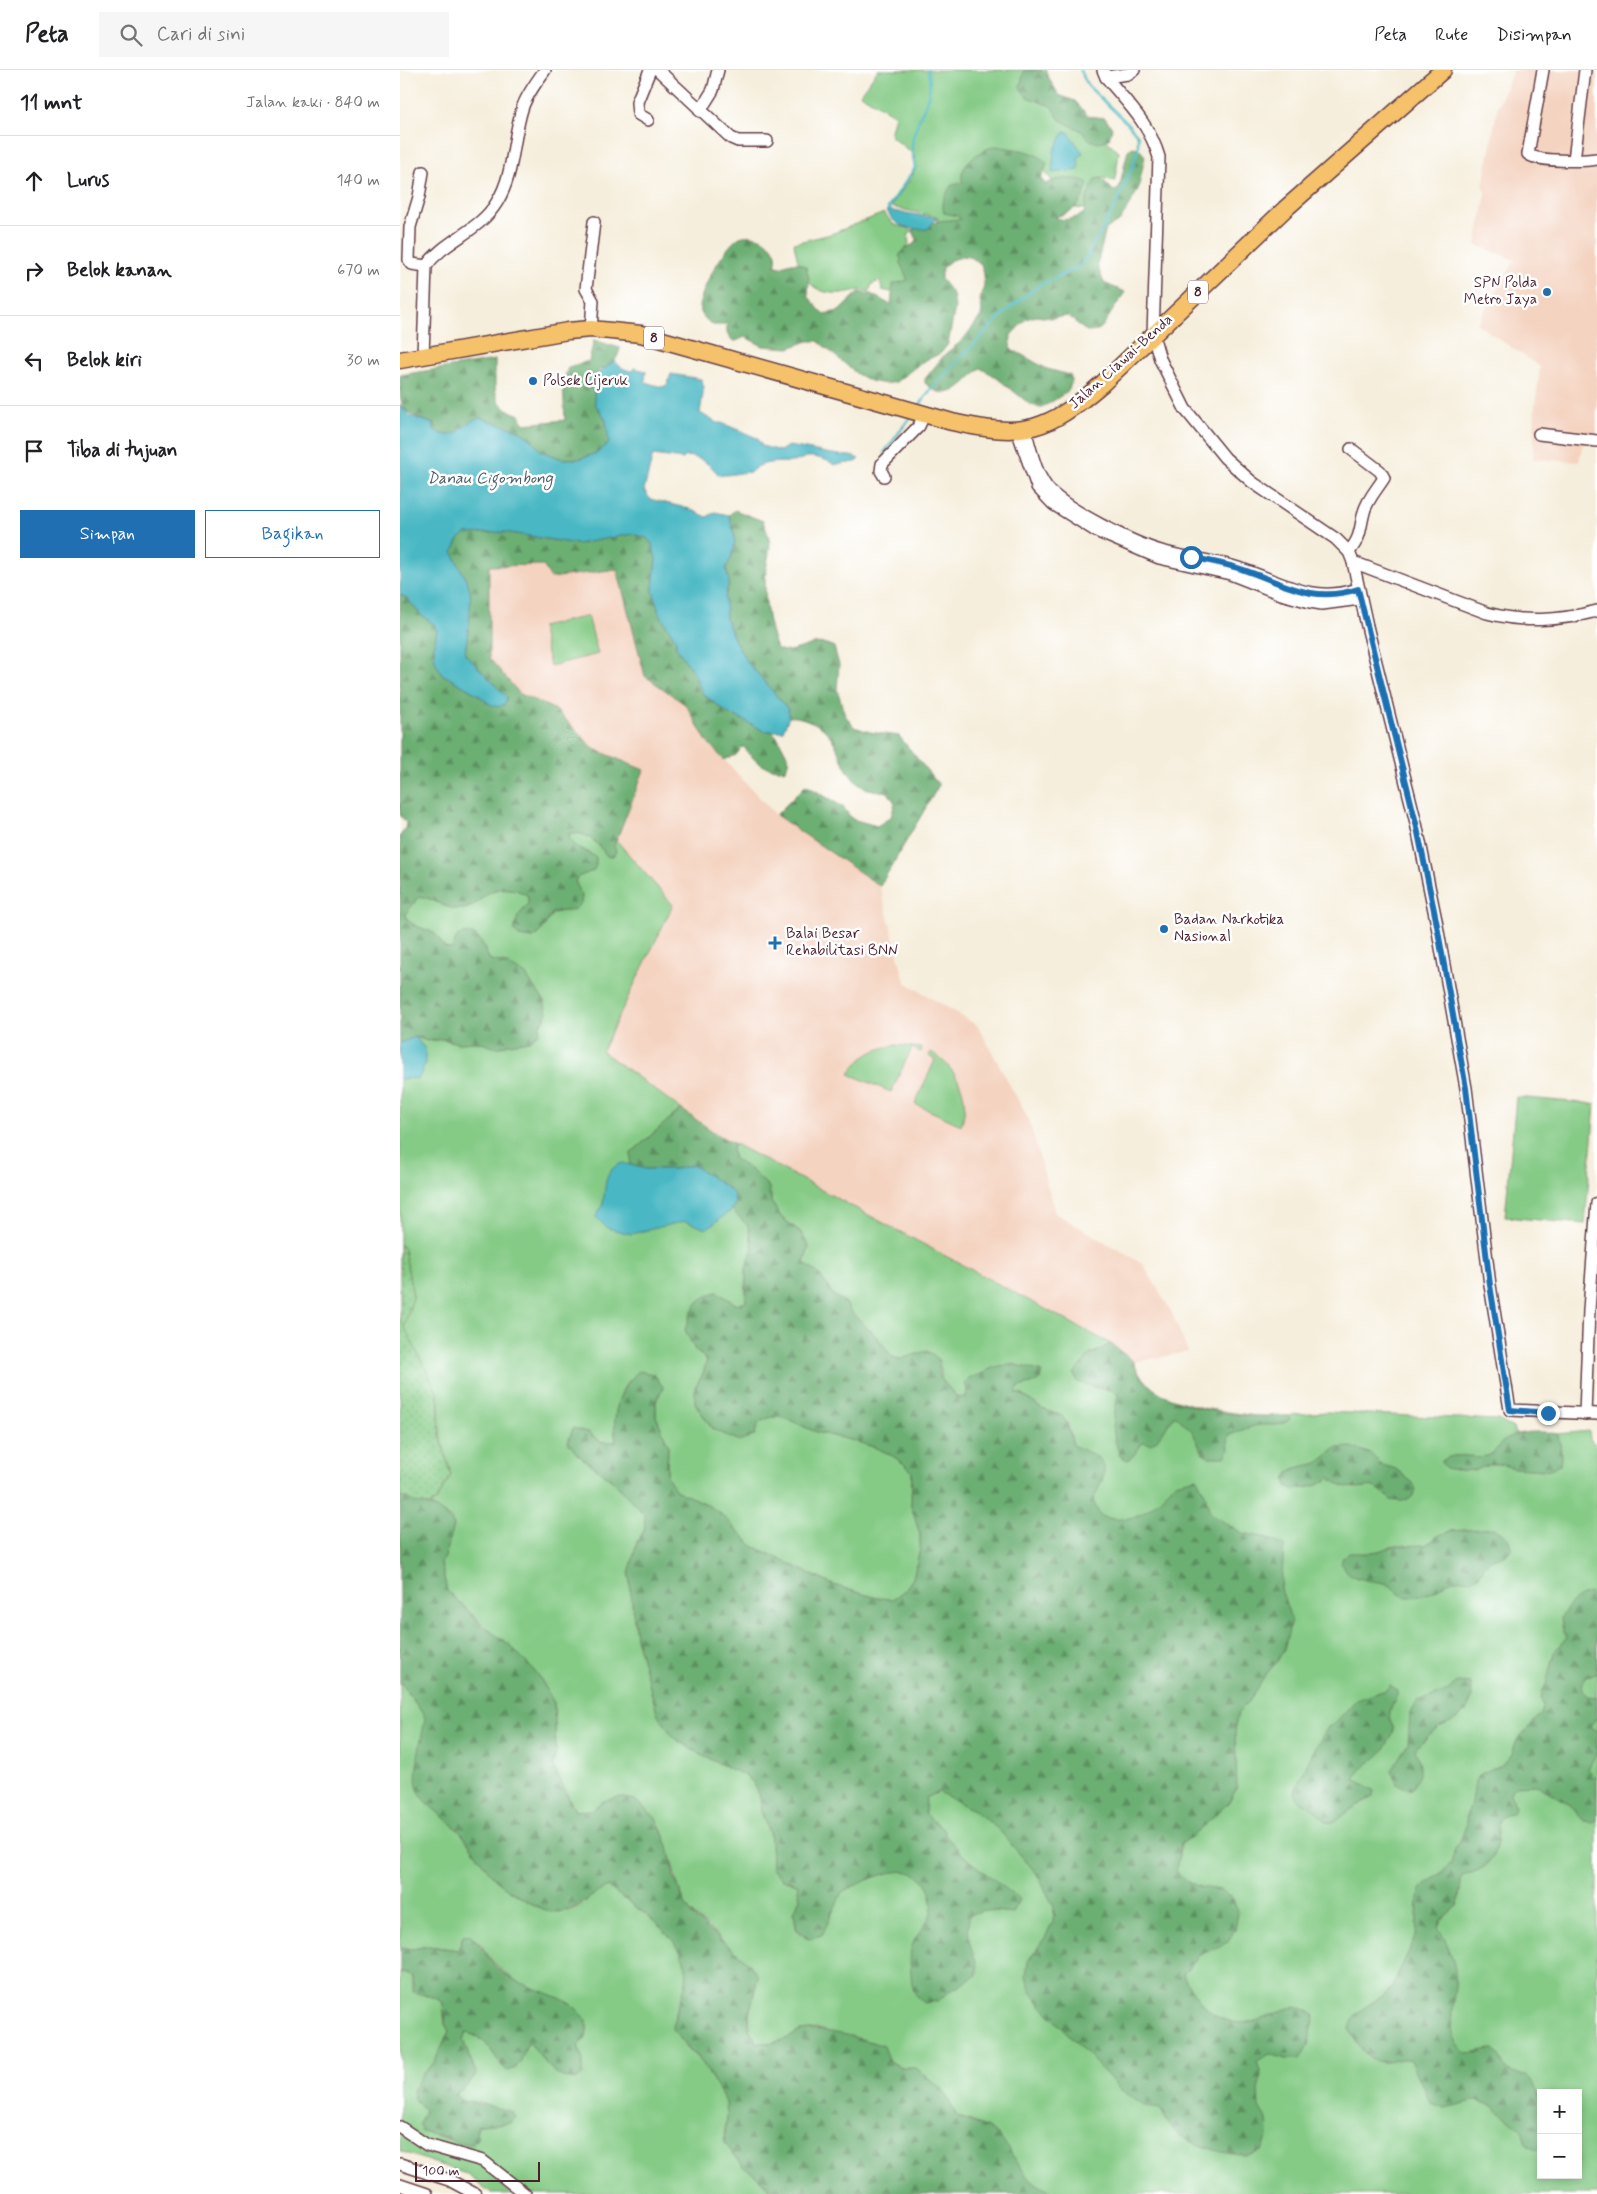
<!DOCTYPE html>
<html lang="id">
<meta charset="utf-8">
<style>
body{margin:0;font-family:Mynerve,sans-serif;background:#f6f6f6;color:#202124}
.controls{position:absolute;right:15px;bottom:15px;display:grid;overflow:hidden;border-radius:0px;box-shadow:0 2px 8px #0003}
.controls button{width:45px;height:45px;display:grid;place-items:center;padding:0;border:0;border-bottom:1px solid #e0e0e0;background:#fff;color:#202124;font:25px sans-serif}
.scale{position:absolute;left:15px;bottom:12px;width:125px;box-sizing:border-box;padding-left:5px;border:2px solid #4a1f2b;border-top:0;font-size:14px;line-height:18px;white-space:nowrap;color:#4a1f2b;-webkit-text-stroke:4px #fff;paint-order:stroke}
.stop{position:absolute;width:15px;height:15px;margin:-11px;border:4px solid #1f6fb2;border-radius:50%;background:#fff}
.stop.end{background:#1f6fb2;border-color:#fff;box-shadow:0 1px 5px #0008}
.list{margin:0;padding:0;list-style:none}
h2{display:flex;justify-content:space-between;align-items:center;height:65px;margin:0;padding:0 20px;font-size:21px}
h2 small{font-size:16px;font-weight:400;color:#757577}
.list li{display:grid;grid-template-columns:32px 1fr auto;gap:15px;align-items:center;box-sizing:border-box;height:90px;padding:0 20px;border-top:1px solid #e0e0e0}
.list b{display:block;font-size:19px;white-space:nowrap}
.list em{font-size:16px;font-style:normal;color:#757577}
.actions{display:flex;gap:10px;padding:15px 20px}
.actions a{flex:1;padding:11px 0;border:1px solid #1f6fb2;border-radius:0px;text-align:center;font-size:18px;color:#1f6fb2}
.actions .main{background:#1f6fb2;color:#fff}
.icon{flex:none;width:28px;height:28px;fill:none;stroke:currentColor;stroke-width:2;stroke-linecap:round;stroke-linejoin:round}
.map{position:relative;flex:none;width:1197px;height:2124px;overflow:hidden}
header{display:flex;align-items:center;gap:30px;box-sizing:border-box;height:70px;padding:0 25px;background:#fff;border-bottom:1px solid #e0e0e0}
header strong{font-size:24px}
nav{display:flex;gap:28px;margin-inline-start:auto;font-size:18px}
.search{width:350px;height:45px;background:#f6f6f6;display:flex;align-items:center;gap:12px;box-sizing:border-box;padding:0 18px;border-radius:0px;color:#757577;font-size:19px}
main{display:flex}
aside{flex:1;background:#fff}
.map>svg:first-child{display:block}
</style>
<header>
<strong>Peta</strong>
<div class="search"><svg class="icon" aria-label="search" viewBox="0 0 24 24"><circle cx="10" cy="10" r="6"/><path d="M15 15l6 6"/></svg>Cari di sini</div>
<nav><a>Peta</a><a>Rute</a><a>Disimpan</a></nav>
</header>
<main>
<aside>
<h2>11 mnt<small>Jalan kaki · 840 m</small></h2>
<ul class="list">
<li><svg class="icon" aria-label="ahead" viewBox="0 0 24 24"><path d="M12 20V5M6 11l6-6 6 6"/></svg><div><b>Lurus</b></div><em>140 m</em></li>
<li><svg class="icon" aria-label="right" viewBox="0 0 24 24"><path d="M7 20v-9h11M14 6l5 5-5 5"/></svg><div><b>Belok kanan</b></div><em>670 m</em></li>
<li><svg class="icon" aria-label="left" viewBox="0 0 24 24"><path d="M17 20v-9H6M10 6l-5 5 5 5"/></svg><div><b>Belok kiri</b></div><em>30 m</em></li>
<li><svg class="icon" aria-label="arrive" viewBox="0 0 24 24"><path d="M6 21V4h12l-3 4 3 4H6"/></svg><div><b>Tiba di tujuan</b></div></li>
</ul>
<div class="actions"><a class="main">Simpan</a><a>Bagikan</a></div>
</aside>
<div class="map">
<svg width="1197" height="2124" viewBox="0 0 1197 2124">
<defs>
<pattern id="forest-firs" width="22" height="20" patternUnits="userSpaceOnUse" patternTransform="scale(1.25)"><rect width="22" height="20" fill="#6caf73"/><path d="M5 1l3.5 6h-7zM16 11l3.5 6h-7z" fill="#5b8e5f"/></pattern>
<pattern id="garden-dots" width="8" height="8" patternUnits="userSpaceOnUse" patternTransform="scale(1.25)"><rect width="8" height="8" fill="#85cb86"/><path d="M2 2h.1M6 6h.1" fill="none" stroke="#74ae74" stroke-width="1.8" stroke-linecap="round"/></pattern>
</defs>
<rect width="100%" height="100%" fill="#fff"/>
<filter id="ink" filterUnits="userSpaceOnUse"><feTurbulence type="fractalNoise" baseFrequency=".02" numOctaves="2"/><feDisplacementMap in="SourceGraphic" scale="10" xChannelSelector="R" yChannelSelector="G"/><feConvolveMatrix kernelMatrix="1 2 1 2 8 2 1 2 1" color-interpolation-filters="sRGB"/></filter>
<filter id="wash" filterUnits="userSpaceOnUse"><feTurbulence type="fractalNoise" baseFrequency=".0096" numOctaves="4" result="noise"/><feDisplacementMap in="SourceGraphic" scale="20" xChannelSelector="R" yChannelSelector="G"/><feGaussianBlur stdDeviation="1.12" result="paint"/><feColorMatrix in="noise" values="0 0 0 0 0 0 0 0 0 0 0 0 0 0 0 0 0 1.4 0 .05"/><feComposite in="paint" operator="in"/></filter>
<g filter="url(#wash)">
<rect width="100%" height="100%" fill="#f6eedc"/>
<g fill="#f4d3c0">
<polygon points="1113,0 1197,0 1197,370 1184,369 1179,392 1133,389 1135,336 1140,297 1077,254 1115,190 1076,175 1086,124 1083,116 1098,35"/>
<polygon points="143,495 151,508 217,499 245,606 286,635 306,670 376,745 480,816 505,912 578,956 629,1050 655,1143 743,1194 771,1241 788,1282 734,1292 711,1274 318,1065 202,982 273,835 216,770 244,700 194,679 156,640 120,624 89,588 89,496"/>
</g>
<g fill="#85cb86" stroke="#687558" fill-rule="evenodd">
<path d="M478 0H646L654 31 667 33 719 82 715 111 701 108 689 139 675 138C664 123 650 110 640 95L571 154 536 153 538 147 491 137C497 122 522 104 514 86 511 81 495 70 490 65L495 45 460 24Z"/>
<path d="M484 143 494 155 508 158 513 161 508 165 509 174 505 178V202L510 215 491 222 482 220 480 211 472 214 469 222C459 218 452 222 442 223 408 226 399 202 394 173L431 164Z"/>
<polygon points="188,546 198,584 150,596 141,557"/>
<path d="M169 763C189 762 197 773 208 787L216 770 273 835 202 981 281 1039 231 1083 293 1095 348 1156 353 1178 346 1199V1232L337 1235 317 1222 295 1280 307 1290 303 1304 295 1317 359 1352C363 1351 369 1347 373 1347 389 1346 403 1358 417 1362 450 1371 489 1375 512 1402L511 1436 520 1464V1479L513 1508 505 1520 493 1529 477 1528 433 1515 353 1476 306 1434 275 1420 267 1406 268 1375 256 1346V1332L263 1317 228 1311C216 1329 213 1351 216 1372H201L188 1362 177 1384 211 1409 244 1444 245 1459 237 1472 229 1505 236 1567 257 1643 274 1668 301 1685 342 1704 353 1712 360 1726 361 1741 371 1768 372 1799 383 1809 397 1814 400 1828 394 1842 396 1859 407 1869 673 1375 667 1353 662 1346 642 1339 623 1325 615 1323 619 1317 634 1313 616 1294C595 1296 571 1304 566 1328H558L541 1309V1298L507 1288 499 1289 492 1287 477 1267 450 1241 446 1233 433 1225 420 1205 404 1193 409 1177 401 1162 382 1148 371 1132V1125L352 1101 333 1088 332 1078 335 1074 711 1274 689 1285 691 1317 715 1321 735 1298 751 1318 764 1326 802 1338 856 1346H888L897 1344 927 1342 1098 1350 1113 1358 1115 1364 1146 1362 1157 1364 1189 1361 1190 1369 1197 1376V2124H655C646 2119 635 2115 628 2108 598 2075 608 2060 557 2047L543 2020 488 1990 432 1963 417 1959 400 1961 387 1969 372 1973H358L349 1959V1944L358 1906C342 1890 326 1873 309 1858 300 1850 291 1846 285 1834 272 1805 271 1776 256 1748L204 1731 191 1740 175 1741 153 1696 156 1681 154 1633 139 1606 47 1521 41 1493 45 1487 54 1456 51 1449 30 1435 36 1431 51 1405 40 1365 39 1332 4 1256 13 1227 4 1179 0 1174V1009L19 1008 25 979 15 967 28 971 43 969 58 973 79 972 100 977 108 974 123 972 145 950 144 930C138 924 135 917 129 911 118 899 106 893 90 890L86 883 84 875 58 866 52 879 44 878C42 874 39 867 35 864 23 856 11 859 5 844L19 826C34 828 47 841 63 839 77 837 80 826 92 821 102 816 120 819 128 826V834L123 839 119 866 133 868 139 864 153 843 175 839 182 826 175 812 179 806 193 801 190 783 175 776 170 771ZM1141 2023H1178V2105H1141Z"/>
<path d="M496 975 522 978 521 982 512 978 491 1022 449 1004C459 986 476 978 496 975Z"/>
<path d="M531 982C556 997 572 1026 561 1055L515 1034 535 990 529 986Z"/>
<polygon points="1116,1027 1195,1034 1185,1154 1105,1147"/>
<path d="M0 1611 25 1647 24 1663 28 1732 61 1763 98 1812 137 1837 169 1841 183 1834 194 1823 208 1817C232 1835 281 1865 287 1896 289 1912 281 1931 274 1945L281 1971 303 1994 326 2032 327 2048 324 2064 368 2117 379 2124H93L66 2104 0 2081V1902L13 1907 14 1922 36 1928 43 1933 45 1954 49 1961 34 1993 22 2004 14 2028 25 2040 29 2064C46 2067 56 2074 73 2074L78 2069 76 2062 78 2055 110 2053 82 2033 61 2030 55 2025 73 2010 76 2003 63 1970 66 1963C82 1965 94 1981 101 1996L115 1999C122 1990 123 1980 129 1971 140 1987 155 2010 177 2010L183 1990 178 1976C188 1969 187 1962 187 1950 151 1930 100 1912 81 1874L63 1866 59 1880 28 1876 13 1879 0 1877Z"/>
</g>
<g fill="url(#forest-firs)" stroke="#5b674f">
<polygon points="624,0 640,0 648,7 659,25 675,31 688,46 705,48 712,58 709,69 698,73 690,70 680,60 660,50 651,36 627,27 620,18"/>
<path d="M597 76C614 80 636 79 647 94L641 109 645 114C649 113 652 111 656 110 665 108 682 108 688 113 682 134 676 141 655 147 663 152 676 149 684 143L687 128 695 109 701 108 714 121 719 119 728 80 733 77 738 78 745 86 738 120 720 151 706 159 697 195 704 213 725 222 702 257C687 270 679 253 668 246L652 248 636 246 626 249 611 265 610 278 615 281 647 299 670 305 672 311 668 321 650 333 641 337 631 335 593 305 580 298C563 314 548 336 525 313V309L545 284 562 271 581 246 582 240 580 230 584 215V204L581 194 572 188 566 186 551 190 543 197 541 203V209L553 224 555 237 548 274 541 283 522 292 496 312 486 314 470 311 457 304 418 271H408L389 278 363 276 345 267 336 271 331 270 327 262V253L323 255H313C307 251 300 245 300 237 299 221 326 174 340 167 356 161 383 176 375 195L380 197C390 193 396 190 406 197L409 208 408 226 423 244 439 241 459 222 471 224 491 235 493 214 508 210 500 193 501 189 499 186 505 178 514 174 517 170 513 161 516 155 531 150 536 153 538 151 561 149 558 146 544 143C541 131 545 124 552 115L563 113C556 95 582 78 597 76Z"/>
<path d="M194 270 220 278C218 290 210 298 198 300L194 322 195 334 206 350 209 373 197 383 179 389H162L141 381 131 369 118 360 80 348C61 357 55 373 33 360L32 353C0 342 0 339 0 305L95 290C96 318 89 335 120 345L124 354 165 350 163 314 168 297 189 291Z"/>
<path d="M335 440 363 451C374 479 369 475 366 501 363 527 368 555 377 579 398 587 412 565 434 577L439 595 437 619 445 645 454 657 470 662 499 666 539 715 480 816 376 745 406 715 443 737 452 749 477 756 491 747 495 733 488 722C480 721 467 720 461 716 436 698 443 665 412 652 404 649 398 646 389 647L388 639 348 593 335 571 326 549 325 527 329 512 326 498C338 476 336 468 329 445Z"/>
<path d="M105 462 177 474 232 464 247 468 252 474 256 489 253 520 259 543 276 570V577L293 602 303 624 329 644 343 650 364 661H372L378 668 389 689 386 700C362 698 358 695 343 676L336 685 324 690 306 670 286 635 245 606 217 499 151 508 143 495 89 496V588L120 624 156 640 194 679 244 700 214 776 216 781 214 785 208 787C197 773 189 762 169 763L170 771 175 776 196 787V795L193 801 180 806 175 811 182 826 181 833 175 839 152 843 139 864 133 868 119 866 114 861 118 846 128 834V826C119 819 102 816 92 821 80 826 77 837 63 839 47 841 34 828 19 826L5 844C10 859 23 856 35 864 39 867 42 874 44 878L52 879 58 865C82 858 81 876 90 890L106 893 126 905 134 918 144 930 147 943 140 956 139 963 130 971 108 974 100 977H93L79 972 58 973 43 969 28 971 15 967 0 973V766L5 759 6 752 0 745V525L6 527 21 545 34 554 37 561 34 575 42 604 77 624 91 635 106 627 65 584C67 567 72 537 69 521 67 507 57 495 53 482L59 469 65 464Z"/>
<path d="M281 1039 318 1065 335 1074 332 1078 333 1088 352 1101 369 1117 371 1132 382 1148 400 1162 409 1177 404 1193 420 1205 433 1225 446 1233 450 1241 477 1267 492 1287 500 1289 527 1281C548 1292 535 1298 542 1310 546 1317 554 1322 558 1328L566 1327 567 1321 565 1313 570 1307C579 1306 584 1302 592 1298 610 1292 624 1296 642 1302L640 1309 634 1313 619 1317 616 1323 623 1325 642 1339 662 1346 667 1353 673 1375C713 1393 709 1394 693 1431L700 1445C731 1459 756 1436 774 1413L797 1408 805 1424 809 1440 814 1446 842 1463 867 1468 884 1476 881 1519 891 1549 888 1564 884 1579 877 1592 867 1603 850 1630 838 1642 835 1658 837 1717 830 1731 794 1765 781 1774 776 1800 787 1812 801 1817 820 1820 833 1829 838 1843 835 1859 828 1872 798 1886 783 1905C803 1943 828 1965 872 1945 881 1941 891 1935 901 1938 906 1939 911 1943 915 1946L908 1975 900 1989H885L870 1984 857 1991 861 2005 858 2020 859 2037 867 2050 868 2066 862 2080C857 2081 852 2084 847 2085 831 2086 790 2075 778 2064 769 2057 765 2048 760 2038L745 2036 720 2019 639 1933 630 1920 626 1906 628 1891 646 1866 653 1852 654 1837 637 1804 598 1759 575 1741 539 1722 526 1728 525 1744 545 1761V1765L566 1788 619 1829 613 1843 583 1840 569 1845C568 1855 568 1864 570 1874 573 1888 578 1888 577 1905L549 1922 538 1931 524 1933C521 1929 515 1925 514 1921 511 1915 509 1886 511 1879 514 1865 529 1855 532 1839 533 1830 530 1821 526 1814 510 1786 462 1812 442 1822L422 1865 408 1869 397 1859 394 1842 400 1828 397 1814 383 1809 372 1799 371 1768 361 1741 360 1726 353 1712 342 1704 301 1685 274 1668 257 1643 236 1567 229 1505 237 1472 245 1459 244 1444 211 1409 177 1384 168 1372 173 1358 188 1362 201 1372H216C212 1344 218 1319 239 1301L254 1304 263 1317 256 1332V1346L268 1375 267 1406 275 1420 306 1434 320 1443 353 1476 433 1515 477 1528 493 1529 505 1520 513 1508 520 1479V1464L511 1436 512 1402C489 1375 450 1371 417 1362 403 1358 389 1346 373 1347 369 1347 363 1351 359 1352L354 1366 340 1371 312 1359 295 1333V1317L303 1304 307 1290 295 1280 285 1260C293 1238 294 1229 317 1222L337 1235 346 1232V1199L353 1178 348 1156 332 1140 335 1133 329 1119 293 1095 275 1099H245L230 1095 231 1083Z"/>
<path d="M711 1274 734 1292C744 1333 821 1345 857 1346 868 1347 878 1345 888 1346L890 1349C879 1358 873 1354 860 1355 850 1356 839 1362 829 1365L828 1372 829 1380 825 1387H810L803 1383 792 1361 775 1345 757 1370 750 1374 743 1372 734 1385 728 1390 720 1386C710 1359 713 1351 718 1324 709 1315 690 1319 677 1311L674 1304 688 1286Z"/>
<path d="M1146 1362 1157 1364C1161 1373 1162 1384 1160 1394L1153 1398 1145 1400 1114 1398 1099 1394H1091L1076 1400 1061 1401 1046 1398 1041 1392C1054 1380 1071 1389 1087 1386 1096 1383 1098 1375 1104 1371 1117 1361 1131 1362 1146 1362Z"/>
<path d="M952 1377 971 1384 982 1395 996 1399 1013 1413 1016 1420C1012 1432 1002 1432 991 1430 968 1406 968 1423 944 1416 939 1415 934 1411 929 1408 925 1411 920 1415 914 1416 907 1419 901 1417 894 1420L887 1416 885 1409 889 1402 896 1398 918 1393 936 1378Z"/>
<path d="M0 1425C18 1436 44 1434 54 1456L45 1487 41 1493 47 1521 84 1557 109 1574 139 1606 154 1633 156 1681 153 1696 175 1741 191 1740 204 1731 219 1727 235 1730 256 1748 268 1776 274 1807 286 1836 295 1848 349 1893 358 1906 349 1944V1959L357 1973C368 1973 378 1973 388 1968 393 1966 397 1962 402 1961 421 1957 465 1969 483 1976L488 1990 501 1998H516L543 2020 557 2047 586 2057 599 2066 629 2109 654 2124H379L343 2096 324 2072 327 2048 326 2032 303 1994 272 1959C274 1943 283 1928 286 1911 292 1870 236 1838 208 1817 189 1825 177 1842 154 1842 143 1842 106 1820 98 1811 83 1798 74 1777 61 1763 50 1751 23 1734 18 1719 12 1705 23 1664 25 1647L0 1611Z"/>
<path d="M1093 1458C1104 1464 1110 1466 1111 1480 1104 1487 1099 1486 1091 1490 1083 1493 1084 1502 1077 1507 1070 1511 1063 1509 1055 1510 1046 1511 1042 1517 1035 1521 1029 1524 1016 1527 1009 1527 998 1528 994 1515 984 1513 967 1510 950 1510 941 1494L943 1487 949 1483H972L994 1476 1025 1475 1032 1471 1037 1466 1050 1461Z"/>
<path d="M1190 1523 1197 1531V1602L1187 1607 1181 1615 1183 1622 1189 1627 1197 1628V1649L1194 1650 1190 1657 1197 1661V1682L1188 1699 1197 1708V1750L1192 1752 1184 1751 1169 1734 1137 1715 1115 1716 1111 1722 1115 1737 1113 1744 1105 1745 1099 1749C1097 1765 1099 1786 1084 1797 1077 1802 1069 1803 1062 1807L1058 1835 1041 1850 1038 1857C1046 1871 1053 1885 1055 1901 1058 1931 1040 1958 1065 1983 1075 1983 1083 1979 1094 1979 1107 1996 1100 2004 1126 2005 1147 2024 1141 2056 1141 2082L1126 2074 1122 2060 1092 2035 1074 2031 1045 2038 1030 2033 1011 1990C1002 1987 996 1991 988 1992 969 1995 956 1973 949 1959 954 1935 979 1934 992 1917L1016 1866 1018 1828 1021 1820 1025 1814 1041 1804 1051 1793 1055 1778 1060 1772 1067 1753 1066 1746 1072 1733 1075 1711 1078 1705 1100 1696 1107 1690 1112 1684 1117 1670 1141 1644 1143 1636 1141 1629 1142 1622 1146 1614 1155 1579 1167 1568 1163 1562 1161 1547C1170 1535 1175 1525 1190 1523Z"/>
<path d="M1057 1612 1071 1613 1072 1628 1066 1642 1053 1651 1039 1657 1015 1679C1022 1698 1023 1704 1011 1720L997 1714 991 1700 1008 1674 1010 1644 1017 1631 1046 1622Z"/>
<path d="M990 1615 998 1621C997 1629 991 1635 990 1643 988 1648 992 1652 993 1657 994 1665 986 1676 982 1682 974 1692 960 1696 955 1709L974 1720 973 1727 953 1738 934 1753 926 1752 916 1741 895 1727V1720L912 1684 928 1657 935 1653 956 1630 986 1620Z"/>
<path d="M71 1865C84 1877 90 1895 106 1905 126 1918 150 1922 170 1933 176 1937 182 1945 187 1950 187 1962 188 1968 178 1976L183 1990V2005C162 2021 140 1986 129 1972 120 1983 126 1996 107 2001 93 1988 88 1966 66 1963L63 1970 76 2003 73 2010 55 2025 61 2030 111 2041 116 2047 110 2053 78 2055 76 2062 78 2069 73 2074H58L45 2067 22 2061 19 2054 25 2040 14 2028 13 2020 22 2004 34 1993 49 1961 45 1954 43 1933 36 1928 13 1922V1907L0 1902V1877L13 1879 28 1876 58 1880 63 1866Z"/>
</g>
<polygon fill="url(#garden-dots)" stroke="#687558" points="0,1174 4,1179 13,1227 4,1256 38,1324 40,1365 51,1405 36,1431 30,1435 16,1433 0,1425"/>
<g fill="#4ab8c4" stroke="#4a6c78">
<polygon points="664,62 668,62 683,83 678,88 679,100 652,103 654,81"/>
<path d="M487 140 537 148 528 159C511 160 493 157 487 140Z"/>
<path d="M215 290C219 297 223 299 231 301L234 298 246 301 245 312 262 317 267 315 271 304 301 309 304 317 300 343 317 353H322L357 368 362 376 380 381 388 376C405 378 422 383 439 385 446 386 452 385 459 389L456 392 434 395C429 390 414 386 407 387 402 388 397 392 392 392 378 393 362 390 351 402 340 402 330 406 319 405 309 393 300 387 285 386L283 389 253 385 244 420 250 429 290 439 307 447 315 442 329 445C336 468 338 476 326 498L329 512 325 527 326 549 335 571 348 593 388 639 389 647 383 661H364L343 650 329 644 303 624 293 602 276 577V570L259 543 253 520 256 489 252 474 247 468 232 464 177 474 105 462 65 464 59 469 53 482C57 495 67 507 70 521 72 537 67 567 65 584L107 627 105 634 98 637 91 635 77 624 42 604 35 591 34 575 37 561 34 554 21 545 6 527 0 525V334L10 346 32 353 34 360C59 375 59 352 80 348L118 360 131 369 141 381 162 389H179L197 383 209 373 206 350 195 334 194 322 188 312C197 302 205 299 215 290Z"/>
<polygon points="15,967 25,979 25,994 19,1008 0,1009 0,973"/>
<path d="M223 1093 245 1099H275L293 1095 329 1119 334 1125 335 1133 332 1140 306 1159 285 1151 231 1164 207 1158 196 1147C198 1142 202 1138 203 1133 206 1117 203 1099 223 1093Z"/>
</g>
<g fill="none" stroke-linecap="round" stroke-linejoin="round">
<g stroke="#4ab8c4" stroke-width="2.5">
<path d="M491 141 488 138 490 135 515 98C514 90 511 82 512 74 515 46 536 30 528 0"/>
<polyline points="519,336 531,319 603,244 638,216 681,196 716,135 734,93 738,78 738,66 728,54 688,16 680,0"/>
<polyline points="484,383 511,346"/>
</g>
</g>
</g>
<g filter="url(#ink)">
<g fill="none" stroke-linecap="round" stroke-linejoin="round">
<g stroke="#643e46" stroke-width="14">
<g id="minor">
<polyline points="258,0 331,68 338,71 367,71"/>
<path d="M703 0 706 7C728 34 749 53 759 87L753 265 760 289 785 339 825 388 852 412 936 469 949 482 953 492 1087 543C1125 553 1158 551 1197 541"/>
<path d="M1143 0 1128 84C1137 92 1184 91 1197 89"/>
<polyline points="706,7 728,4 734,0"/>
<polyline points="300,41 313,20 318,0"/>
<polyline points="248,50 238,44 237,32 250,0"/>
<polyline points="1174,90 1185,0"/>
<polyline points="23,102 19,127 10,157 9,190 12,194 26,196"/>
<polyline points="191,259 193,231 186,219 194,152"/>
<path d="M23 286 26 196C45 170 80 161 97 132 115 103 112 68 123 36 128 23 137 11 145 0"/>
<path d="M625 359C631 380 636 407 651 422 672 442 733 473 761 481 785 488 811 490 835 497 880 510 910 535 958 519"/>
<polyline points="617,360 637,417 653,434 696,461 759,488 830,504 881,524 910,532 922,534 960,529"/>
<polyline points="1139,364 1197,371"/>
<polyline points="484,406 481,401 482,394 519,356 524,345"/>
<path d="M949 482C962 465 959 461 964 442 967 430 977 419 984 408L980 401 951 379"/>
<polyline points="953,492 967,556 1016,753 1036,850 1066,1018 1090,1215 1110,1340 1197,1344"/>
<polyline points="1185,1344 1189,1240 1197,1133"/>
<polyline points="0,2057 27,2075 83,2091 125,2124"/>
<polyline points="0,2094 49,2110 75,2124"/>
<polyline points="0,2115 27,2124"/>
</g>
</g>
<g stroke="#643e46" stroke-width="19">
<path id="highway" d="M0 290 168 261 191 259 241 264 552 352C625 368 646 362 703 313L885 139 1043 0"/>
</g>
<use href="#minor" stroke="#fff" stroke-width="11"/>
<use href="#highway" stroke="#f5c16b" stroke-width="16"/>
</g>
</g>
<g fill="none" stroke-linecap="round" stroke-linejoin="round" filter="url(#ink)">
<path stroke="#1f6fb2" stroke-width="6" d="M791 487C808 491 827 494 844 500 885 514 913 534 958 519L1016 753 1036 850 1066 1018 1090 1215 1110 1340 1148 1343"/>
</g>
<g fill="#1f6fb2" stroke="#fff" stroke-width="2">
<circle cx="1147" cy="222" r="5"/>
<circle cx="133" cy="311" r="5"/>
<circle cx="764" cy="859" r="5"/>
<path d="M372.5 865.5h5v5h5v5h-5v5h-5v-5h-5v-5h5z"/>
</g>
<g text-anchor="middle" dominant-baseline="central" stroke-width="5" stroke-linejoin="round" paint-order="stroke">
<g fill="#fff" stroke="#80626b" stroke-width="1">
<rect x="788" y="210.5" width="20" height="23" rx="4"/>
<rect x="244" y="256.5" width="20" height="23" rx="4"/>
</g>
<g font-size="14" font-weight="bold" fill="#4a1f2b">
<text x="798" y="222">8</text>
<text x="254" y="268">8</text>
</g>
<g font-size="15" fill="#4a1f2b" stroke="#fff" text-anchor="start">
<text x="1137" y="213" text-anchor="end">SPN Polda<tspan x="1137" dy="17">Metro Jaya</tspan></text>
<text x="143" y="311">Polsek Cijeruk</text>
<text x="774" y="850">Badan Narkotika<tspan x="774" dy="17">Nasional</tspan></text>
<text x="386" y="864">Balai Besar<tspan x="386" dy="17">Rehabilitasi BNN</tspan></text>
</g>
<g font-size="15" fill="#4a1f2b" stroke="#fff">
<text transform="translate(721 292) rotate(-42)">Jalan Ciawai-Benda</text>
</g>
<g font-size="16" font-style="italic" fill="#4a5c68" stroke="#fff">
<text x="90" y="408">Danau Cigombong</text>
</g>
</g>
</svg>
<div class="controls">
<button>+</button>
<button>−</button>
</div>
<div class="scale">100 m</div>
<div class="stop" style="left:791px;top:487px"></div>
<div class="stop end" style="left:1148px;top:1343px"></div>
</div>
</main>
